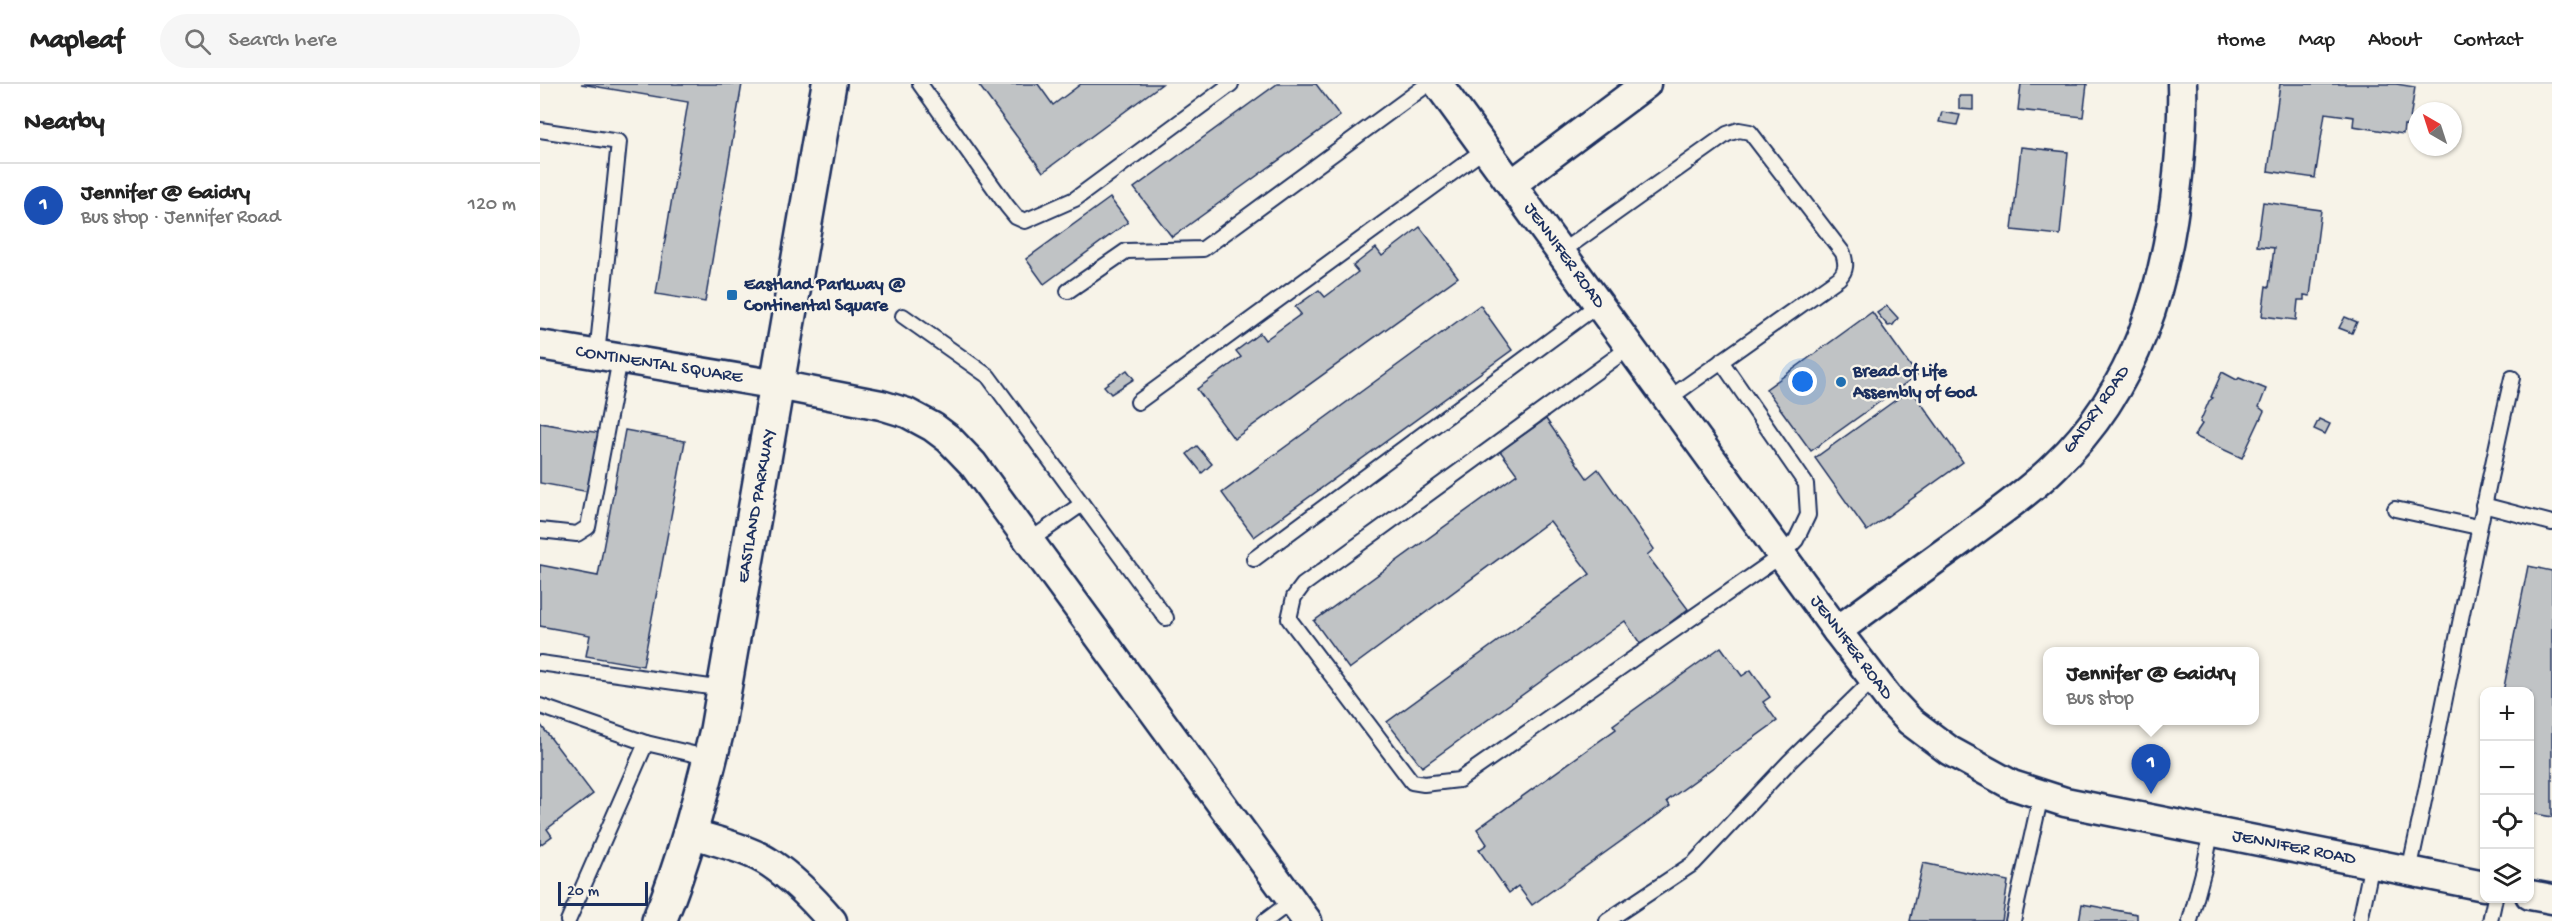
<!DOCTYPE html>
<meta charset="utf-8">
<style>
body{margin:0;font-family:"Gochi Hand",sans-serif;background:#f6f6f6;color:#222}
.controls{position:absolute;right:18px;bottom:18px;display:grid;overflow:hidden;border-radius:12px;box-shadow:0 2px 4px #0004}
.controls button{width:54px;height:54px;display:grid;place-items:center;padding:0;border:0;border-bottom:2px solid #e0e0e0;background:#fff;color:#222;font:30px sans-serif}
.compass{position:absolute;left:1868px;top:18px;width:54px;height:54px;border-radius:50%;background:#fff;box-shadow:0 2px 4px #0004;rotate:321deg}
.scale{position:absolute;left:18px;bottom:15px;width:90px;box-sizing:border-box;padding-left:6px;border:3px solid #1b2f5e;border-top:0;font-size:16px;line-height:21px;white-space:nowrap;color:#1b2f5e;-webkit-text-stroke:4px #f7f3e8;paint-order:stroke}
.you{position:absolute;left:1263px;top:298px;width:21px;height:21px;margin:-15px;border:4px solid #fff;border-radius:50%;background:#1a73e8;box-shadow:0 0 0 9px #1a73e833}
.badge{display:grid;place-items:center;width:39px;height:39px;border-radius:50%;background:#db2777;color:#fff;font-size:20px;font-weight:700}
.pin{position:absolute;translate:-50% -50px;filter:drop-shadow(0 2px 3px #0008)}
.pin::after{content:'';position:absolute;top:32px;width:21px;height:18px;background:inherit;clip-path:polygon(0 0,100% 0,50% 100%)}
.popup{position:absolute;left:1503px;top:563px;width:216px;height:78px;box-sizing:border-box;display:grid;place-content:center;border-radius:12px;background:#fff;filter:drop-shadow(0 2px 4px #0005);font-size:20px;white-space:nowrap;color:#767676}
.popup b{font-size:22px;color:#222}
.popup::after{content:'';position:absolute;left:50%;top:100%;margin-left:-12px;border:12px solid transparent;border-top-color:#fff}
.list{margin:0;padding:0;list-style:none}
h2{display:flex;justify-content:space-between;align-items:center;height:78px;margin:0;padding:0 24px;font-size:26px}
h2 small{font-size:20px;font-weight:400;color:#767676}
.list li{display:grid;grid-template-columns:39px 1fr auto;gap:18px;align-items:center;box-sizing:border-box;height:84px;padding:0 24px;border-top:2px solid #e0e0e0}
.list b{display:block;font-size:22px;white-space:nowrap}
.list p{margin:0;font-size:20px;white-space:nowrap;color:#767676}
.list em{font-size:20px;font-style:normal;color:#767676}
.icon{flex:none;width:33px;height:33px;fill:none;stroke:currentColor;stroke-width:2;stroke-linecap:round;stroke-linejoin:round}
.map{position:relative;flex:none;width:2012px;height:837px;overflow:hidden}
header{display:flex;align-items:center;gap:36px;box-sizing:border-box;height:84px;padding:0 30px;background:#fff;border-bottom:2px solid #e0e0e0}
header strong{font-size:28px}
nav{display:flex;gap:33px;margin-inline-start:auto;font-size:21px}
.search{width:420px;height:54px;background:#f6f6f6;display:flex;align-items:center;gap:15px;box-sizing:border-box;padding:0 21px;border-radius:33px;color:#767676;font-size:22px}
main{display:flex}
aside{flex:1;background:#fff}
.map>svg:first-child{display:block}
</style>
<header>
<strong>Mapleaf</strong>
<div class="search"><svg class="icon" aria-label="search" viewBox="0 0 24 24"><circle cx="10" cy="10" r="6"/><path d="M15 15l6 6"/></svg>Search here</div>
<nav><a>Home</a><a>Map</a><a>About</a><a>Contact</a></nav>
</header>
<main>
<aside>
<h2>Nearby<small></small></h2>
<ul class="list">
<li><span class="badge" style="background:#1a4fb4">1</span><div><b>Jennifer @ Gaidry</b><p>Bus stop · Jennifer Road</p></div><em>120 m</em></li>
</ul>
</aside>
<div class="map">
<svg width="2012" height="837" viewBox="0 0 2012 837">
<rect width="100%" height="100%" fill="#f7f3e8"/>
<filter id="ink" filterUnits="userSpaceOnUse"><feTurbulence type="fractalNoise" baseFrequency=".0167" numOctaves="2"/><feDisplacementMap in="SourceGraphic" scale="12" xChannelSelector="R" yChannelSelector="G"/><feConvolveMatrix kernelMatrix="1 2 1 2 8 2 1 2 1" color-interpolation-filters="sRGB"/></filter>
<g filter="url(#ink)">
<g fill="#c0c3c5" stroke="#1b2f5e" stroke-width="1.5">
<polygon points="41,0 202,0 165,218 116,210 148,18"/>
<polygon points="438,0 498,0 513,21 541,0 622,0 503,88"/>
<polygon points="737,0 776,0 800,32 632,153 594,104"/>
<polygon points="1481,0 1547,0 1543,33 1478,26"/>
<polygon points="1740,0 1856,0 1875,3 1869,42 1864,41 1863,50 1813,42 1814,33 1785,29 1775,94 1728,87"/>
<polygon points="1419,12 1433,12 1433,26 1419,25"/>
<polygon points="1402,28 1420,31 1417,41 1399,38"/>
<polygon points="1481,63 1528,68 1520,151 1472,146"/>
<polygon points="570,114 588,138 504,200 486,175"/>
<polygon points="1723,118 1781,126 1770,212 1764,211 1764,216 1758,216 1756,236 1722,232 1726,202 1729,203 1734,164 1717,162"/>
<polygon points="880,143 918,193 694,355 657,305 701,273 696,267 720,249 725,256 761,230 755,223 779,206 785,213 818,188 813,182 836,164 842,172"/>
<polygon points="940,221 972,266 714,453 682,409"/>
<polygon points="1347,222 1358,234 1353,241 1348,242 1337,229"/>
<polygon points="1332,228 1377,291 1271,367 1226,305"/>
<polygon points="1805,233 1817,238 1812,249 1799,244"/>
<polygon points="587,286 594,295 571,310 564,302"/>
<polygon points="1682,288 1697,296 1699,294 1726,305 1719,323 1724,327 1702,374 1654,352 1662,340 1660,338 1669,317 1673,314 1671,313"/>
<polygon points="1371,305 1423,378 1327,447 1275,374"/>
<polygon points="1006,335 1047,394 1058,385 1114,465 1107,471 1148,525 1101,561 1085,537 882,683 847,638 1050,490 1010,437 809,585 774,537 977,390 960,367"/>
<polygon points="1779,335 1790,340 1785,350 1774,345"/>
<polygon points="0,339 60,349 49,408 0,399"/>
<polygon points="85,346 145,357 103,582 46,572 50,551 0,542 0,481 58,492"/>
<polygon points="657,362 672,380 662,389 647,370"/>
<polygon points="1988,482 2012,487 2012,733 1990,729 1990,608 1963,608"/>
<polygon points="1181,563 1202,592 1211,586 1230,613 1223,618 1237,637 1127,717 1130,722 992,821 978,802 969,809 939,766 947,760 937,745 1076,645 1073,641"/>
<polygon points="0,640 53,710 7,745 12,752 0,761"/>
<polygon points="1383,779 1468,797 1462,837 1370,837"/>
<polygon points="1542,820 1597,830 1597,837 1539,837"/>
</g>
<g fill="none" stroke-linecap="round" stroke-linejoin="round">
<g stroke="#1b2f5e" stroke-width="18">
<g id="service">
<polyline points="380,0 467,122 476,133 485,137 535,115 691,0"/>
<polyline points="0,46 79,58 57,271"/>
<path d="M1021 168 1187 50 1199 46 1210 48 1303 169C1306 179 1307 186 1299 194L1128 315"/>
<polyline points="528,207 586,167 663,165 888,0"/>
<polyline points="363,232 448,292 626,534"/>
<polyline points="1090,263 763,501 754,513 749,535 872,698 884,700 919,696 1242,471 1256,456 1268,431 1266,400 1181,277"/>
<polyline points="598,318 945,65"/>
<polyline points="1943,421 2012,439"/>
<polyline points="1855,425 1938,443"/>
<polyline points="0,446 37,450 48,443 80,275"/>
<polyline points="489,457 542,420"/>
<polyline points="714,475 1059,220"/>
<polyline points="0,579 184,605"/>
<polyline points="0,622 106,659"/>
<path d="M1869 787C1905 623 1934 458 1972 294"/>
<polyline points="28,837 106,659 170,674"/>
<polyline points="725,837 752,817"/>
<polyline points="1067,837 1154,779 1249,678 1334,595"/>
<polyline points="1473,837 1501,711"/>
<polyline points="1650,837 1664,785 1671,748"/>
<polyline points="1820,837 1832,779"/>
<polyline points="1950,837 1955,814"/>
</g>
</g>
<g stroke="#1b2f5e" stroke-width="33">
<g id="minor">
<polyline points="898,0 1297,547 1350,616 1370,637 1410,667 1472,701 1525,718 1944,802"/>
<polyline points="972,100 1106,0"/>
<polyline points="0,261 238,301 341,321 367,329 393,343 409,355 433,380 767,837"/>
<path d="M1297 547C1340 515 1383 484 1426 453 1456 430 1488 409 1515 382 1597 304 1627 200 1638 91 1641 60 1643 31 1642 0"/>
<path d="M151 749C177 758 207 764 230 779 254 795 274 816 292 837"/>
<polyline points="1990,811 2012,815"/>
</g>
</g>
<g stroke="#1b2f5e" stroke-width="38">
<path id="tertiary" d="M119 837C145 775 161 711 177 646L289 0"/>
</g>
<use href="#service" stroke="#f7f3e8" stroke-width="14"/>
<use href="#minor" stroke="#f7f3e8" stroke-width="28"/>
<use href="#tertiary" stroke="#f7f3e8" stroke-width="33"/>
</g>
</g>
<g fill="#1f6fb2" stroke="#f7f3e8" stroke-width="2">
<rect x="186" y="205" width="12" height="12" rx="3"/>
<circle cx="1301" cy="298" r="6"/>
</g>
<g text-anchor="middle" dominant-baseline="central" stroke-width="4.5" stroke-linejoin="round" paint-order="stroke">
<g font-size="18" fill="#1b2f5e" stroke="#f7f3e8">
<text transform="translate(1024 172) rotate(54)">JENNIFER ROAD</text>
<text transform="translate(119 281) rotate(9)">CONTINENTAL SQUARE</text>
<text transform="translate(1557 326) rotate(-55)">GAIDRY ROAD</text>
<text transform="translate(217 422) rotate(-80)">EASTLAND PARKWAY</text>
<text transform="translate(1311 564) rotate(53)">JENNIFER ROAD</text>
<text transform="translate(1754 764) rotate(11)">JENNIFER ROAD</text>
</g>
<g font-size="18" font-weight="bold" fill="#1b2f5e" stroke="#f7f3e8" text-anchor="start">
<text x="204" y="201">Eastland Parkway @<tspan x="204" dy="21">Continental Square</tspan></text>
<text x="1313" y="288">Bread of Life<tspan x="1313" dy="21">Assembly of God</tspan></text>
</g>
</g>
</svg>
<div class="controls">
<button>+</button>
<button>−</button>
<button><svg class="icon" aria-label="locate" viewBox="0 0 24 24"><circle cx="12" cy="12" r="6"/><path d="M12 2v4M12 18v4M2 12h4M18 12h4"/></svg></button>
<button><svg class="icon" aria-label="layers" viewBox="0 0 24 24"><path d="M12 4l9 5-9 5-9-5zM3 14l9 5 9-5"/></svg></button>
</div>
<svg class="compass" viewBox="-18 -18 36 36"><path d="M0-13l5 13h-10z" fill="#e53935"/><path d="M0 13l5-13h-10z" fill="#767676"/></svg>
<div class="scale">20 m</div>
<div class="you"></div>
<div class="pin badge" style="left:1611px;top:710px;background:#1a4fb4">1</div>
<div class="popup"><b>Jennifer @ Gaidry</b>Bus stop</div>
</div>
</main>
